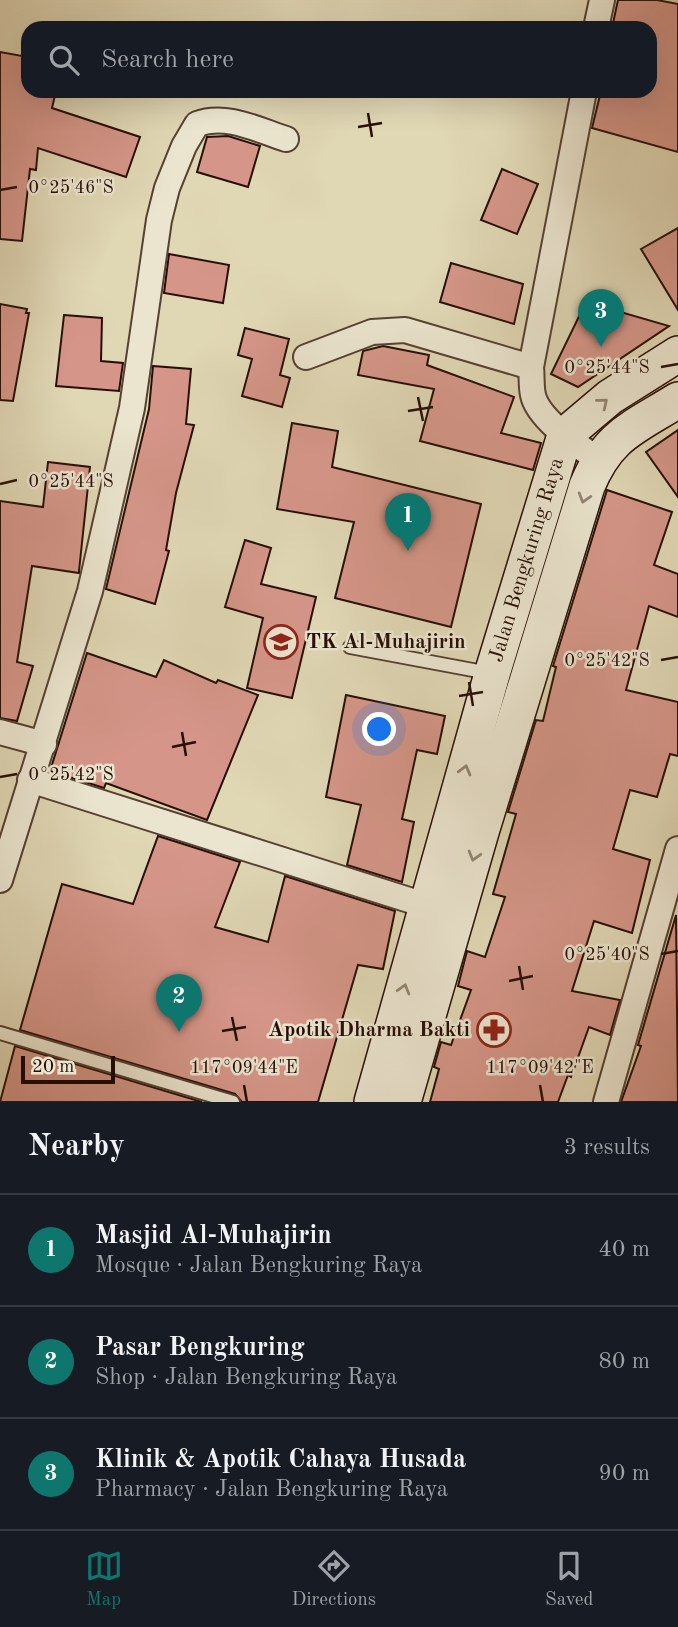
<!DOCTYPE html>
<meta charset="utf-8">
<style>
body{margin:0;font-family:"Old Standard TT",serif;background:#20242c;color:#f1f3f6}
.scale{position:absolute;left:21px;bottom:18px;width:94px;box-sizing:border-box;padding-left:7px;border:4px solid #270f05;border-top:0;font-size:19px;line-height:24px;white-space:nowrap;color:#270f05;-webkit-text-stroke:5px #ebe5cf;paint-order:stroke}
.you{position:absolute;left:380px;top:730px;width:24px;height:24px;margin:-18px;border:5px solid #fff;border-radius:50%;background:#1a73e8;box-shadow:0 0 0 10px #1a73e833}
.badge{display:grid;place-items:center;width:46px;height:46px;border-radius:50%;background:#0f766e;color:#fff;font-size:23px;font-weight:700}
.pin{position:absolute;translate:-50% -58px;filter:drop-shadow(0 2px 4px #0008)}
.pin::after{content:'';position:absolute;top:37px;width:24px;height:21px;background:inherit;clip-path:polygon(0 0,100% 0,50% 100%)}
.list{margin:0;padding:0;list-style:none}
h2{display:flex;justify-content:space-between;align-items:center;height:91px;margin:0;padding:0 28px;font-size:30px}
h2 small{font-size:23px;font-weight:400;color:#9ea1a6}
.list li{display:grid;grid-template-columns:46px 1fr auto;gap:21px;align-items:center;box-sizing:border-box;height:112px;padding:0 28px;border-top:2px solid #363941}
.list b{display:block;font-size:26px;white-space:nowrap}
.list p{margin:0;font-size:23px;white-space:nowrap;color:#9ea1a6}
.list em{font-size:23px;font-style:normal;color:#9ea1a6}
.icon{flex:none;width:38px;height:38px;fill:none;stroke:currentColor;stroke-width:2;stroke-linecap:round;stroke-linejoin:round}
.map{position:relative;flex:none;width:678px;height:1102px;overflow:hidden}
.search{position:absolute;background:#171b24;box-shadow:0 7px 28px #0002;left:21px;right:21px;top:21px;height:77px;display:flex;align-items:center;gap:18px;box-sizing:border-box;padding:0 24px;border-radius:21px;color:#9ea1a6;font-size:26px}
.sheet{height:427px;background:#171b24}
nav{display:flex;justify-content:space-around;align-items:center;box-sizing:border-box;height:98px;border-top:2px solid #363941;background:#171b24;font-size:19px;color:#9ea1a6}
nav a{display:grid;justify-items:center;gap:4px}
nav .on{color:#0f766e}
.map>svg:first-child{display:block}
</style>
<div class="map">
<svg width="678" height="1102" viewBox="0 0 678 1102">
<rect width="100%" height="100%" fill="#e0d7b5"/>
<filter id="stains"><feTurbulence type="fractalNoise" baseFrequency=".00286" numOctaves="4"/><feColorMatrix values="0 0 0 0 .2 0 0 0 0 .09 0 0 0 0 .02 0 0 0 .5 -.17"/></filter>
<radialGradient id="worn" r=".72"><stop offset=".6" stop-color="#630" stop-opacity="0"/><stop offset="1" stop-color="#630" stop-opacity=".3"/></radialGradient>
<g fill="#d59689" stroke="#270f05" stroke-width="2">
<polygon points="618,0 657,0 678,4 678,152 592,128 601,91 650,91 650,28 612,28"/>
<polygon points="0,52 28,57 28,91 56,91 52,108 140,137 126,177 38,148 36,170 30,169 22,241 0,239"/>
<polygon points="228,136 260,146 248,187 197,172 207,137"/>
<polygon points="502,169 538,184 517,234 481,220"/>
<polygon points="678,228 678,310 641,249"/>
<polygon points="169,254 229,265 223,303 164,293"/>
<polygon points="451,263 523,284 514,324 440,302"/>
<polygon points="586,302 669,326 578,387 551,374"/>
<polygon points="0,304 27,309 26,313 29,313 13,401 0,400"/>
<polygon points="64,315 102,318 101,361 123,363 119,391 56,386"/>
<polygon points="245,328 289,339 280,375 290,378 282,407 242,396 252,359 238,355"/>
<polygon points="383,346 429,355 427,365 514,397 501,433 541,443 533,470 420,441 434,389 358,375 363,351"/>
<polygon points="153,366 191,369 186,424 194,425 176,493 166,550 169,551 155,604 106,589 149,409"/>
<polygon points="292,423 338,431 332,467 481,504 451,627 335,598 354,522 277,509"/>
<polygon points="678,430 678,497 646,452"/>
<polygon points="48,462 90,467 79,571 79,573 32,566 17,662 33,666 17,721 0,718 0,501 43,507"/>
<polygon points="607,490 672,512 654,565 678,574 678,617 649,606 626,690 678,702 678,756 670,754 657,797 630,790 613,849 650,860 632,933 594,921 572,991 620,1000 610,1035 589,1027 571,1077 568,1075 558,1102 430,1102 439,1069 434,1067 441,1042 451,1045 471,990 458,986 467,951 485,957 505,897 493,894 516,814 508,812 536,720 543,721 556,667 553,666"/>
<polygon points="245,540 271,548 261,584 316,597 292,698 247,688 263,618 225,607"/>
<polygon points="87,653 156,677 164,660 216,683 218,680 258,695 207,820 106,783 104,788 50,771"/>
<polygon points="346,695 445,716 437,754 417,750 402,819 414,822 402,882 347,865 361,805 326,797"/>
<polygon points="158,836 240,862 215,927 268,942 285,876 395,911 383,969 358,965 318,1102 242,1102 235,1094 20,1030 62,884 133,904"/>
<polygon points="676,915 678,1102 621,1102 641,1046 638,1045"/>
<polygon points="15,1046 202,1102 0,1102"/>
</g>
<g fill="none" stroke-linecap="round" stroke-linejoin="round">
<g stroke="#554131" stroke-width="16">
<g id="lane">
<polyline points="350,647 489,673"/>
<polyline points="0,1033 233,1102"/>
</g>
</g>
<g stroke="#554131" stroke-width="28">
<g id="street">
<polyline points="596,28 602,0"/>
<path d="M584 91 531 367C532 376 531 386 533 395 538 419 579 446 598 460"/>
<polyline points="306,357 372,332 405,330 531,367"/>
<polyline points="0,732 44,744"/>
<polyline points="30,780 428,906"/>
<path d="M0 880 90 591 132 408 159 220 167 188 184 146 197 124C226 113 258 130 286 139"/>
<polyline points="606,1102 678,849"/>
</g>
</g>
<g stroke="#270f05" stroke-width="38">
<g id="secondary">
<polyline points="372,1102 492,674 565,435 610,397 678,354"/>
<path d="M403 1102 481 832 587 486C608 435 633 428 678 400"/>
</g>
</g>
<use href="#lane" stroke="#ebe5cf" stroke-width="12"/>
<use href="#street" stroke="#ebe5cf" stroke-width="24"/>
<use href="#secondary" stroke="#ebe5cf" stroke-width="35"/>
</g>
<defs><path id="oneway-chevron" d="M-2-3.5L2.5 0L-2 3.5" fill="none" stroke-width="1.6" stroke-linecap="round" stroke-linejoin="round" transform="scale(1.75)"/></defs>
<g stroke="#938574">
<use href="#oneway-chevron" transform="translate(603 403) rotate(-39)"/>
<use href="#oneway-chevron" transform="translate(584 498) rotate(107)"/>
<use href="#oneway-chevron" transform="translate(465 770) rotate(-75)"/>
<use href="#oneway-chevron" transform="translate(474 856) rotate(106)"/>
<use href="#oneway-chevron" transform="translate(404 989) rotate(-74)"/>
</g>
<path fill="none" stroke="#270f05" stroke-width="2.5" d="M368 113 372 137M358 127 382 123M0 190 17 187M661 367 678 364M418 397 423 421M408 411 433 407M0 484 17 480M661 660 678 657M469 682 473 706M459 696 483 692M182 732 186 756M172 747 196 742M0 777 17 774M661 954 678 951M519 966 523 990M509 981 533 976M232 1017 237 1041M222 1031 246 1027M244 1085 247 1102M540 1085 543 1102"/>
<defs>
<g id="school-ring" transform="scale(1.75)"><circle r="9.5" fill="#ebe5cf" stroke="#8f2418" stroke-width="1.5"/><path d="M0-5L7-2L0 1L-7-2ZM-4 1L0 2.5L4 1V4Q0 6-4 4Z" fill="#8f2418"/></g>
<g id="pharmacy-ring" transform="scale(1.75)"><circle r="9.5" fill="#ebe5cf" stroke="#8f2418" stroke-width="1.5"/><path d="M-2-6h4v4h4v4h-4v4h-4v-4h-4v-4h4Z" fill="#8f2418"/></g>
</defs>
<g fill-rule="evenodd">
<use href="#school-ring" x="281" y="642"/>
<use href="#pharmacy-ring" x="494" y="1030"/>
</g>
<g text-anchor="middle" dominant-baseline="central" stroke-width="5" stroke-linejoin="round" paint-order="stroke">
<g font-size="21" fill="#270f05" stroke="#ebe5cf">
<text transform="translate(527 560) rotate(-73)">Jalan Bengkuring Raya</text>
</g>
<g font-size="21" font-weight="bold" fill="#270f05" stroke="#ebe5cf" text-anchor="start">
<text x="306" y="642">TK Al-Muhajirin</text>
<text x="470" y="1030" text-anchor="end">Apotik Dharma Bakti</text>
</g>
</g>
<g font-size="18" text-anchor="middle" fill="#270f05" stroke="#ebe5cf" stroke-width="5" stroke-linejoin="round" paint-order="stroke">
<text x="71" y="193">0°25'46"S</text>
<text x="607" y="373">0°25'44"S</text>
<text x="71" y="487">0°25'44"S</text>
<text x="607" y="666">0°25'42"S</text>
<text x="71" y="780">0°25'42"S</text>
<text x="607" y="960">0°25'40"S</text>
<text x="244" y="1073">117°09'44"E</text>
<text x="540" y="1073">117°09'42"E</text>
</g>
<rect width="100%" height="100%" filter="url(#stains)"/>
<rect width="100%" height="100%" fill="url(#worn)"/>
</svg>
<div class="scale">20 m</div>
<div class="you"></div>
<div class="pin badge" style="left:408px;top:551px">1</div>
<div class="pin badge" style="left:179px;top:1032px">2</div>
<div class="pin badge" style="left:601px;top:347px">3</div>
<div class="search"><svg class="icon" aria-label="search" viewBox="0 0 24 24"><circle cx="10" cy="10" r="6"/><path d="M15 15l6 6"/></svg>Search here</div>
</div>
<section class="sheet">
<h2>Nearby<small>3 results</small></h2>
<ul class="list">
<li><span class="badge">1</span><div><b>Masjid Al-Muhajirin</b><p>Mosque · Jalan Bengkuring Raya</p></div><em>40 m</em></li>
<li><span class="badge">2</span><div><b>Pasar Bengkuring</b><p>Shop · Jalan Bengkuring Raya</p></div><em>80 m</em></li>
<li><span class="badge">3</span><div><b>Klinik &amp; Apotik Cahaya Husada</b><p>Pharmacy · Jalan Bengkuring Raya</p></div><em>90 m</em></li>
</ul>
</section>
<nav>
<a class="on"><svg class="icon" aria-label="map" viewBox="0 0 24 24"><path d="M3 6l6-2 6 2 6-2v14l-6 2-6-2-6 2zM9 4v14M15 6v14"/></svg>Map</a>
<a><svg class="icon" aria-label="directions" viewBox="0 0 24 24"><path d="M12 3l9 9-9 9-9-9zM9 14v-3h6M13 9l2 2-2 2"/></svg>Directions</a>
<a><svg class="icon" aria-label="saved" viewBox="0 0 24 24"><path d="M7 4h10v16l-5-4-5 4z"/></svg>Saved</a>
</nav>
